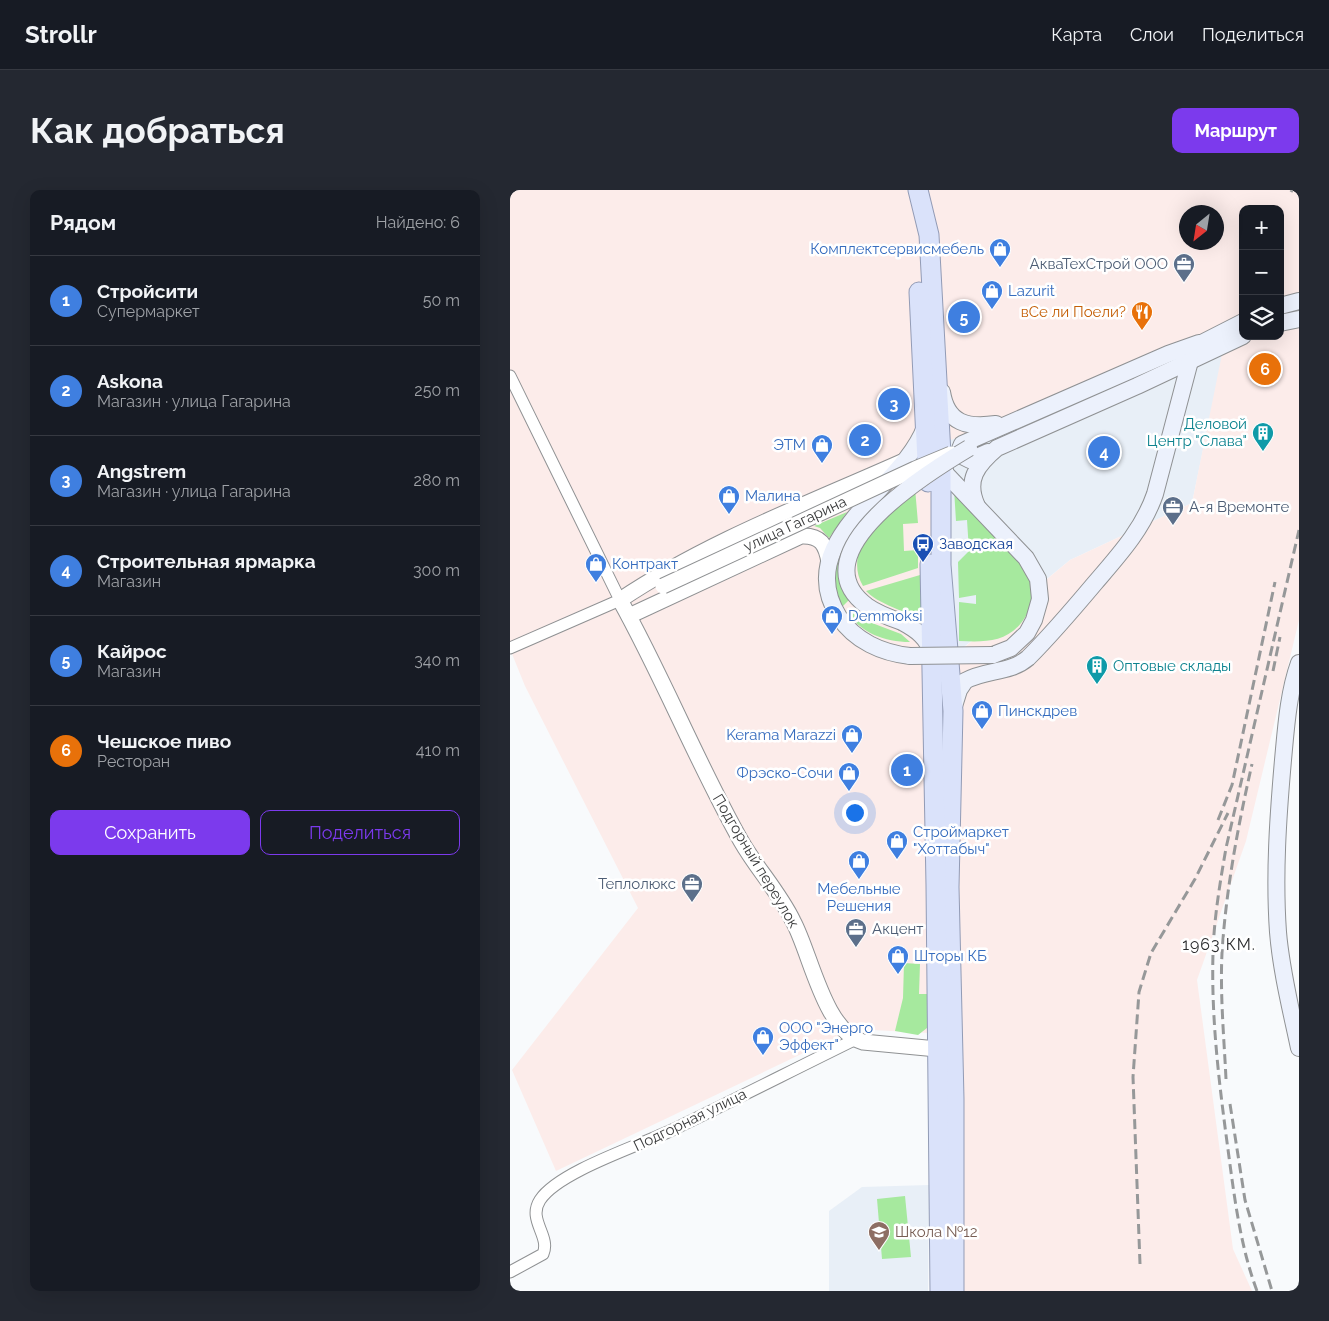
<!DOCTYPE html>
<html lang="ru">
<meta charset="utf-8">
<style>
body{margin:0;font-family:Raleway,sans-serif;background:#242831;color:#f1f3f6}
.controls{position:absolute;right:15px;top:15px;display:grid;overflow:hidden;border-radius:10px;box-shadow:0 5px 20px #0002}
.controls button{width:45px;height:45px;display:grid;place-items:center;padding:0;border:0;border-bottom:1px solid #363941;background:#171b24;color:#f1f3f6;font:25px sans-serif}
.compass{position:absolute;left:669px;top:15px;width:45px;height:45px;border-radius:50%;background:#171b24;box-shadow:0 5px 20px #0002;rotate:210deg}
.you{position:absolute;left:344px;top:622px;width:18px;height:18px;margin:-12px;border:4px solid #fff;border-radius:50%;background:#1a73e8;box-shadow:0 0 0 8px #1a73e833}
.badge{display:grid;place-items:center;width:32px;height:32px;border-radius:50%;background:#7c3aed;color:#fff;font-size:16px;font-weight:700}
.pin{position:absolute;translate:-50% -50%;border:2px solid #fff;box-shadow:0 1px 5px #0006}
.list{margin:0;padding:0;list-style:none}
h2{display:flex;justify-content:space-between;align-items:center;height:65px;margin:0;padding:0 20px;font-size:21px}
h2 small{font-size:16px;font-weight:400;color:#9ea1a6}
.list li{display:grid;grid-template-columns:32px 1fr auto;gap:15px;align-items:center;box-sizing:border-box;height:90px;padding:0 20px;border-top:1px solid #363941}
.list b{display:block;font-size:19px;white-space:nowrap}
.list p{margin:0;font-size:16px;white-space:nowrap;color:#9ea1a6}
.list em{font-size:16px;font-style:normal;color:#9ea1a6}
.actions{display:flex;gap:10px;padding:15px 20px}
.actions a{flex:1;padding:11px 0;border:1px solid #7c3aed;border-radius:10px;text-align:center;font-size:18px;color:#7c3aed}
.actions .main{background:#7c3aed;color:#fff}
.icon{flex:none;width:28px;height:28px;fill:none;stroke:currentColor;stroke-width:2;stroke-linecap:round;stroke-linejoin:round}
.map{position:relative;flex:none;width:789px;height:1101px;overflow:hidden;border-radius:10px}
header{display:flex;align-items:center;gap:30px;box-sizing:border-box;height:70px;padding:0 25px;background:#171b24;border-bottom:1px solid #363941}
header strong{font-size:24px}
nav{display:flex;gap:28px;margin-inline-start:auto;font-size:18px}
.intro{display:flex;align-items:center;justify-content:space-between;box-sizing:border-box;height:120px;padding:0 30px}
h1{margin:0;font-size:35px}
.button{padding:12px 22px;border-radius:10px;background:#7c3aed;color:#fff;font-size:18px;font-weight:700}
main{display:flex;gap:30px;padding:0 30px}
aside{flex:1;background:#171b24;border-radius:10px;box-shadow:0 5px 20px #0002}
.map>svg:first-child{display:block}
</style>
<header>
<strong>Strollr</strong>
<nav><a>Карта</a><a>Слои</a><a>Поделиться</a></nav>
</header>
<div class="intro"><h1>Как добраться</h1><a class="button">Маршрут</a></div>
<main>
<aside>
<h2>Рядом<small>Найдено: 6</small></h2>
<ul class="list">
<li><span class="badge" style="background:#3f7fe0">1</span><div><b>Стройсити</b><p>Супермаркет</p></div><em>50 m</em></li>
<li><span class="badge" style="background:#3f7fe0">2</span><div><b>Askona</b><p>Магазин · улица Гагарина</p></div><em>250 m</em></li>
<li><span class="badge" style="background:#3f7fe0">3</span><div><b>Angstrem</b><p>Магазин · улица Гагарина</p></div><em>280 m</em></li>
<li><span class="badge" style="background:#3f7fe0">4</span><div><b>Строительная ярмарка</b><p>Магазин</p></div><em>300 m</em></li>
<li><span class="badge" style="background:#3f7fe0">5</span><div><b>Кайрос</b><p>Магазин</p></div><em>340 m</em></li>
<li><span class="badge" style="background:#e8710a">6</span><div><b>Чешское пиво</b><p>Ресторан</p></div><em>410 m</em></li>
</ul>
<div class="actions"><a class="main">Сохранить</a><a>Поделиться</a></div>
</aside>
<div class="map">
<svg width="789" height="1101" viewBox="0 0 789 1101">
<rect width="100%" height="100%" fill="#f8fafc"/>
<g fill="#e8eff7">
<polygon points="716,149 682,313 560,370 432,475 426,255"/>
<polygon points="419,995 418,1101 319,1101 319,1021 352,997"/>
</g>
<path fill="#fcecea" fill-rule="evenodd" d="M0 0H789V430L736 651 687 790 723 1059 742 1101H444L437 844 344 839 46 981 2 880 128 718 15 496 0 459ZM733 19H770V146H733ZM676 22H706V52H676ZM715 149 682 313 560 370 433 475 427 255Z"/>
<g fill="#a6e99e">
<path d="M405 298 408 333 393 334 394 361 408 360V378L353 396C330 356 380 323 405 298Z"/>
<path d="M444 299C462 319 510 363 519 385 525 400 523 417 514 429 498 453 475 452 449 451V412L466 414V405L449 408 448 372 459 361 457 330 446 331Z"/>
<polygon points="337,322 319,348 310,338 304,336"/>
<path d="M343 337C328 368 324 377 340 409L332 417C316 380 326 370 343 337Z"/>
<path d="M410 385 416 407V440C400 418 374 419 356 401Z"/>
<path d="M343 421 362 433 391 444 400 452C374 452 352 443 336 422Z"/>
<polygon points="394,773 410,774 409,804 418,804 417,838 408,845 385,841 393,808"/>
<polygon points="395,1006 401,1067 372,1069 367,1009"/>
</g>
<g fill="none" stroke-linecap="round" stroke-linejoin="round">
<g stroke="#8f9193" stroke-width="13">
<g id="minor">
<polyline points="0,186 110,410 0,458"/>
<path d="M0 1082 33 1064C41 1046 17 1030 30 1010 48 982 128 956 160 941 222 911 283 880 344 850"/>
</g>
</g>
<g stroke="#8f9193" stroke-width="17">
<g id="tertiary">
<path d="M110 410C154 489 187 573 231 651 247 679 269 702 283 731 301 764 314 841 353 852L427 859"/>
<path d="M110 410C198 351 300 313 396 270"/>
<path d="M119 426 291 346C311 345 316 355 319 372"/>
</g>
</g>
<g stroke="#8f9193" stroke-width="18">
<g id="secondary">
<polyline points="770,116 789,111"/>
<polyline points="770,133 789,129"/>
<polyline points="680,159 733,132"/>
<path d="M432 202C437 234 458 238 486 234"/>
<polyline points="478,262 460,270 452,266 450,259 452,254 658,164 689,153"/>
<polyline points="432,270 436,284 516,368 528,389 530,409 524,430 517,443 501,458 483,465"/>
<path d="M467 316C455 290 467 275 487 258L627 196 733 146"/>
<path d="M392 432C405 439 419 448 421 464"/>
<path d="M400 466C372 463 345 451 329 427 280 350 393 299 415 237"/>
<path d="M789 473C778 504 776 538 773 570 768 627 764 685 768 742 771 780 781 820 789 858"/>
<path d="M444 516 449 500 455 491C476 479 499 484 518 468 542 444 564 418 585 393 609 365 633 339 645 304L680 171"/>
</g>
</g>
<g stroke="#929bb5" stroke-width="21">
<g id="primary">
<polyline points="408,0 419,45 431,264 431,375 443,521 439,697 444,909 444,1101"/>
<polyline points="409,102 418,292"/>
<polyline points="420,374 426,695 430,1101"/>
</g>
</g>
<use href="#minor" stroke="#fff" stroke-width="11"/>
<use href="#tertiary" stroke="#fff" stroke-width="15"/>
<use href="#secondary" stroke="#ecf1fc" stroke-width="16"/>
<use href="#primary" stroke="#dae2fa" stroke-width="19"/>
<g stroke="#969899" stroke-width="3" stroke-dasharray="10 5" stroke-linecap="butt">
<polyline points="781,2 782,0"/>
<polyline points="763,481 770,447"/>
<polyline points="708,630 722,595 765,392"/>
<path d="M716 889C714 847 710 805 712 763 716 699 728 636 742 574"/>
<polyline points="720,914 735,1010 762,1101"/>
<polyline points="630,1074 623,887 629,802 641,763 685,689 718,623"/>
<path d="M747 1101C731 1058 725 1012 719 967 710 900 701 832 703 763 704 728 710 693 716 658L789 340"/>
</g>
<g stroke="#8f9193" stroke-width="17" stroke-linecap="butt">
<polyline id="tertiary-bridge" points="153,396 405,279 441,264"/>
</g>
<g stroke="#8f9193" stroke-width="18" stroke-linecap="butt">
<g id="secondary-bridge">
<path d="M392 432C380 428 367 423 357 416 285 363 422 280 459 258"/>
<polyline points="400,466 483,465"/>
</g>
</g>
<use href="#tertiary-bridge" stroke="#fff" stroke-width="15"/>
<use href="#secondary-bridge" stroke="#ecf1fc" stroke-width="16"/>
</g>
<defs>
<g id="shop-pin" transform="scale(1.125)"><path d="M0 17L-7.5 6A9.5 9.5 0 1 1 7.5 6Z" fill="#3f7fe0" stroke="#fff"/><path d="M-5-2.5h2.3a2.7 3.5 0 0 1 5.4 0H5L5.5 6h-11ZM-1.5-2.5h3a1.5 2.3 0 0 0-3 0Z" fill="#fff"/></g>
<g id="office-pin" transform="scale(1.125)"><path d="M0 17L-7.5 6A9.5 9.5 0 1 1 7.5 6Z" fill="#5c6f8a" stroke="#fff"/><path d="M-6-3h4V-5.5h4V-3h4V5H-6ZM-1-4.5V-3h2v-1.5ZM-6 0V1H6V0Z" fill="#fff"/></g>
<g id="restaurant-pin" transform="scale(1.125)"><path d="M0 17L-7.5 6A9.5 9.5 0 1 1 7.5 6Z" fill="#e8710a" stroke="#fff"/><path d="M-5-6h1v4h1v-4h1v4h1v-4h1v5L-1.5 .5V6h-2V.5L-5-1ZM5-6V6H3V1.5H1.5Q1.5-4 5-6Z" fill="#fff"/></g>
<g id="building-pin" transform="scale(1.125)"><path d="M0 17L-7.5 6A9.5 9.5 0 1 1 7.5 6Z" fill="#0f9aa8" stroke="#fff"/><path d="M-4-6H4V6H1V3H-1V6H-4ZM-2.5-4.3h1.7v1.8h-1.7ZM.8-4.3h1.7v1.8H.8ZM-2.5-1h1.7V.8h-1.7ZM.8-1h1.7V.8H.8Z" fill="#fff"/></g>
<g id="bus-pin" transform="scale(1.125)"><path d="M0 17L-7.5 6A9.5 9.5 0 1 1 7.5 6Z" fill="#1a4fb4" stroke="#fff"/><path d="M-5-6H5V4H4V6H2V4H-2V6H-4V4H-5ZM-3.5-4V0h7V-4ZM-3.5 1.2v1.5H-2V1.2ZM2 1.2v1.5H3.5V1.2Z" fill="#fff"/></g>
<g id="school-pin" transform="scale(1.125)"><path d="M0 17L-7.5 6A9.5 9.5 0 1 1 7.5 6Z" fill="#8d6e63" stroke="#fff"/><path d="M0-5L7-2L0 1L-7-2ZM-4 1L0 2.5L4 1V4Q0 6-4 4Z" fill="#fff"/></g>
</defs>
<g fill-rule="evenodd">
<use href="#shop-pin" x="490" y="59"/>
<use href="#office-pin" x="674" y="74"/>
<use href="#shop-pin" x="482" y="101"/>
<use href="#restaurant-pin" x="632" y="122"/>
<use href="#building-pin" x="753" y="243"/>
<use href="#shop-pin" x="312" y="255"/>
<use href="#shop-pin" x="219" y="306"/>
<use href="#office-pin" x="663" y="317"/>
<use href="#bus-pin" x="413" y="354"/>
<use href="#shop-pin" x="86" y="374"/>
<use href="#shop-pin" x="322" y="426"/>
<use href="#building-pin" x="587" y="476"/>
<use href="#shop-pin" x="472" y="521"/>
<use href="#shop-pin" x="342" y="545"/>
<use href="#shop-pin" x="339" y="583"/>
<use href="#shop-pin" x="387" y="651"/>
<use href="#shop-pin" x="349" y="671"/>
<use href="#office-pin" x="182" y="694"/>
<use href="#office-pin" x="346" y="739"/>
<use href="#shop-pin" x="388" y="766"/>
<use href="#shop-pin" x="253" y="847"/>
<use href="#school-pin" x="369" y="1042"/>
</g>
<g text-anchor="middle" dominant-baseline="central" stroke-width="5" stroke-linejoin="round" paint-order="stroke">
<g font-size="15" fill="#366cbe" stroke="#fff" text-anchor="start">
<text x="474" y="59" text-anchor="end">Комплектсервисмебель</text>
<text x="498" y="101">Lazurit</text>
<text x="296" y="255" text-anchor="end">ЭТМ</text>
<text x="235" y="306">Малина</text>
<text x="102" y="374">Контракт</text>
<text x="338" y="426">Demmoksi</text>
<text x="488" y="521">Пинскдрев</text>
<text x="326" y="545" text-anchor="end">Kerama Marazzi</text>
<text x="323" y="583" text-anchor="end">Фрэско-Сочи</text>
<text x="403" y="642">Строймаркет<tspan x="403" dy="17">"Хоттабыч"</tspan></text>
<text x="349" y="699" text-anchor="middle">Мебельные<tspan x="349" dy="17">Решения</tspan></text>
<text x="404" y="766">Шторы КБ</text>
<text x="269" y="838">ООО "Энерго<tspan x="269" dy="17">Эффект"</tspan></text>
</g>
<g font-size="15" fill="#4e5e75" stroke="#fff" text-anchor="end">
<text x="658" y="74">АкваТехСтрой ООО</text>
<text x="679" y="317" text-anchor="start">А-я Времонте</text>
<text x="166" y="694">Теплолюкс</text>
<text x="362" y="739" text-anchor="start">Акцент</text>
</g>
<g font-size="15" fill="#c56008" stroke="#fff" text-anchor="end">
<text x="616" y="122">вСе ли Поели?</text>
</g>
<g font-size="15" fill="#0d838f" stroke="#fff" text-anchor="end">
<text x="737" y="234">Деловой<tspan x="737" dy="17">Центр "Слава"</tspan></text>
<text x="603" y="476" text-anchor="start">Оптовые склады</text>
</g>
<g font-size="15" fill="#3a3b3c" stroke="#fff">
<text transform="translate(285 334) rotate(-25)">улица Гагарина</text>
<text transform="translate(246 671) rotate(59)">Подгорный переулок</text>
<text transform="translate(180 930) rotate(-26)">Подгорная улица</text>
</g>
<g font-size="15" fill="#164399" stroke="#fff" text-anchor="start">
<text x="429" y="354">Заводская</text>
</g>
<g font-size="15" fill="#785e54" stroke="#fff" text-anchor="start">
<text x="385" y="1042">Школа №12</text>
</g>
<g font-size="16" letter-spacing="1" fill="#2b2c2e" stroke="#fff">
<text x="709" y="754">1963 КМ.</text>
</g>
</g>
</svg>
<div class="controls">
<button>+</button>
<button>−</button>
<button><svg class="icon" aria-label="layers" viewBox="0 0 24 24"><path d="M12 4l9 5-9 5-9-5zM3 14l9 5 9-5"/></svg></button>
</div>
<svg class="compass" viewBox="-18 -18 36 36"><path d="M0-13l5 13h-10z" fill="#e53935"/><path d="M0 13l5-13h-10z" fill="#9ea1a6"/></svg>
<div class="you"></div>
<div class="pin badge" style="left:397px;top:580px;background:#3f7fe0">1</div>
<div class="pin badge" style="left:355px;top:250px;background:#3f7fe0">2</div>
<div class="pin badge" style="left:384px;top:214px;background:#3f7fe0">3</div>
<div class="pin badge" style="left:594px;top:262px;background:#3f7fe0">4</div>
<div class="pin badge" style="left:454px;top:127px;background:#3f7fe0">5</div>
<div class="pin badge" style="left:755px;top:179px;background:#e8710a">6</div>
</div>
</main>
